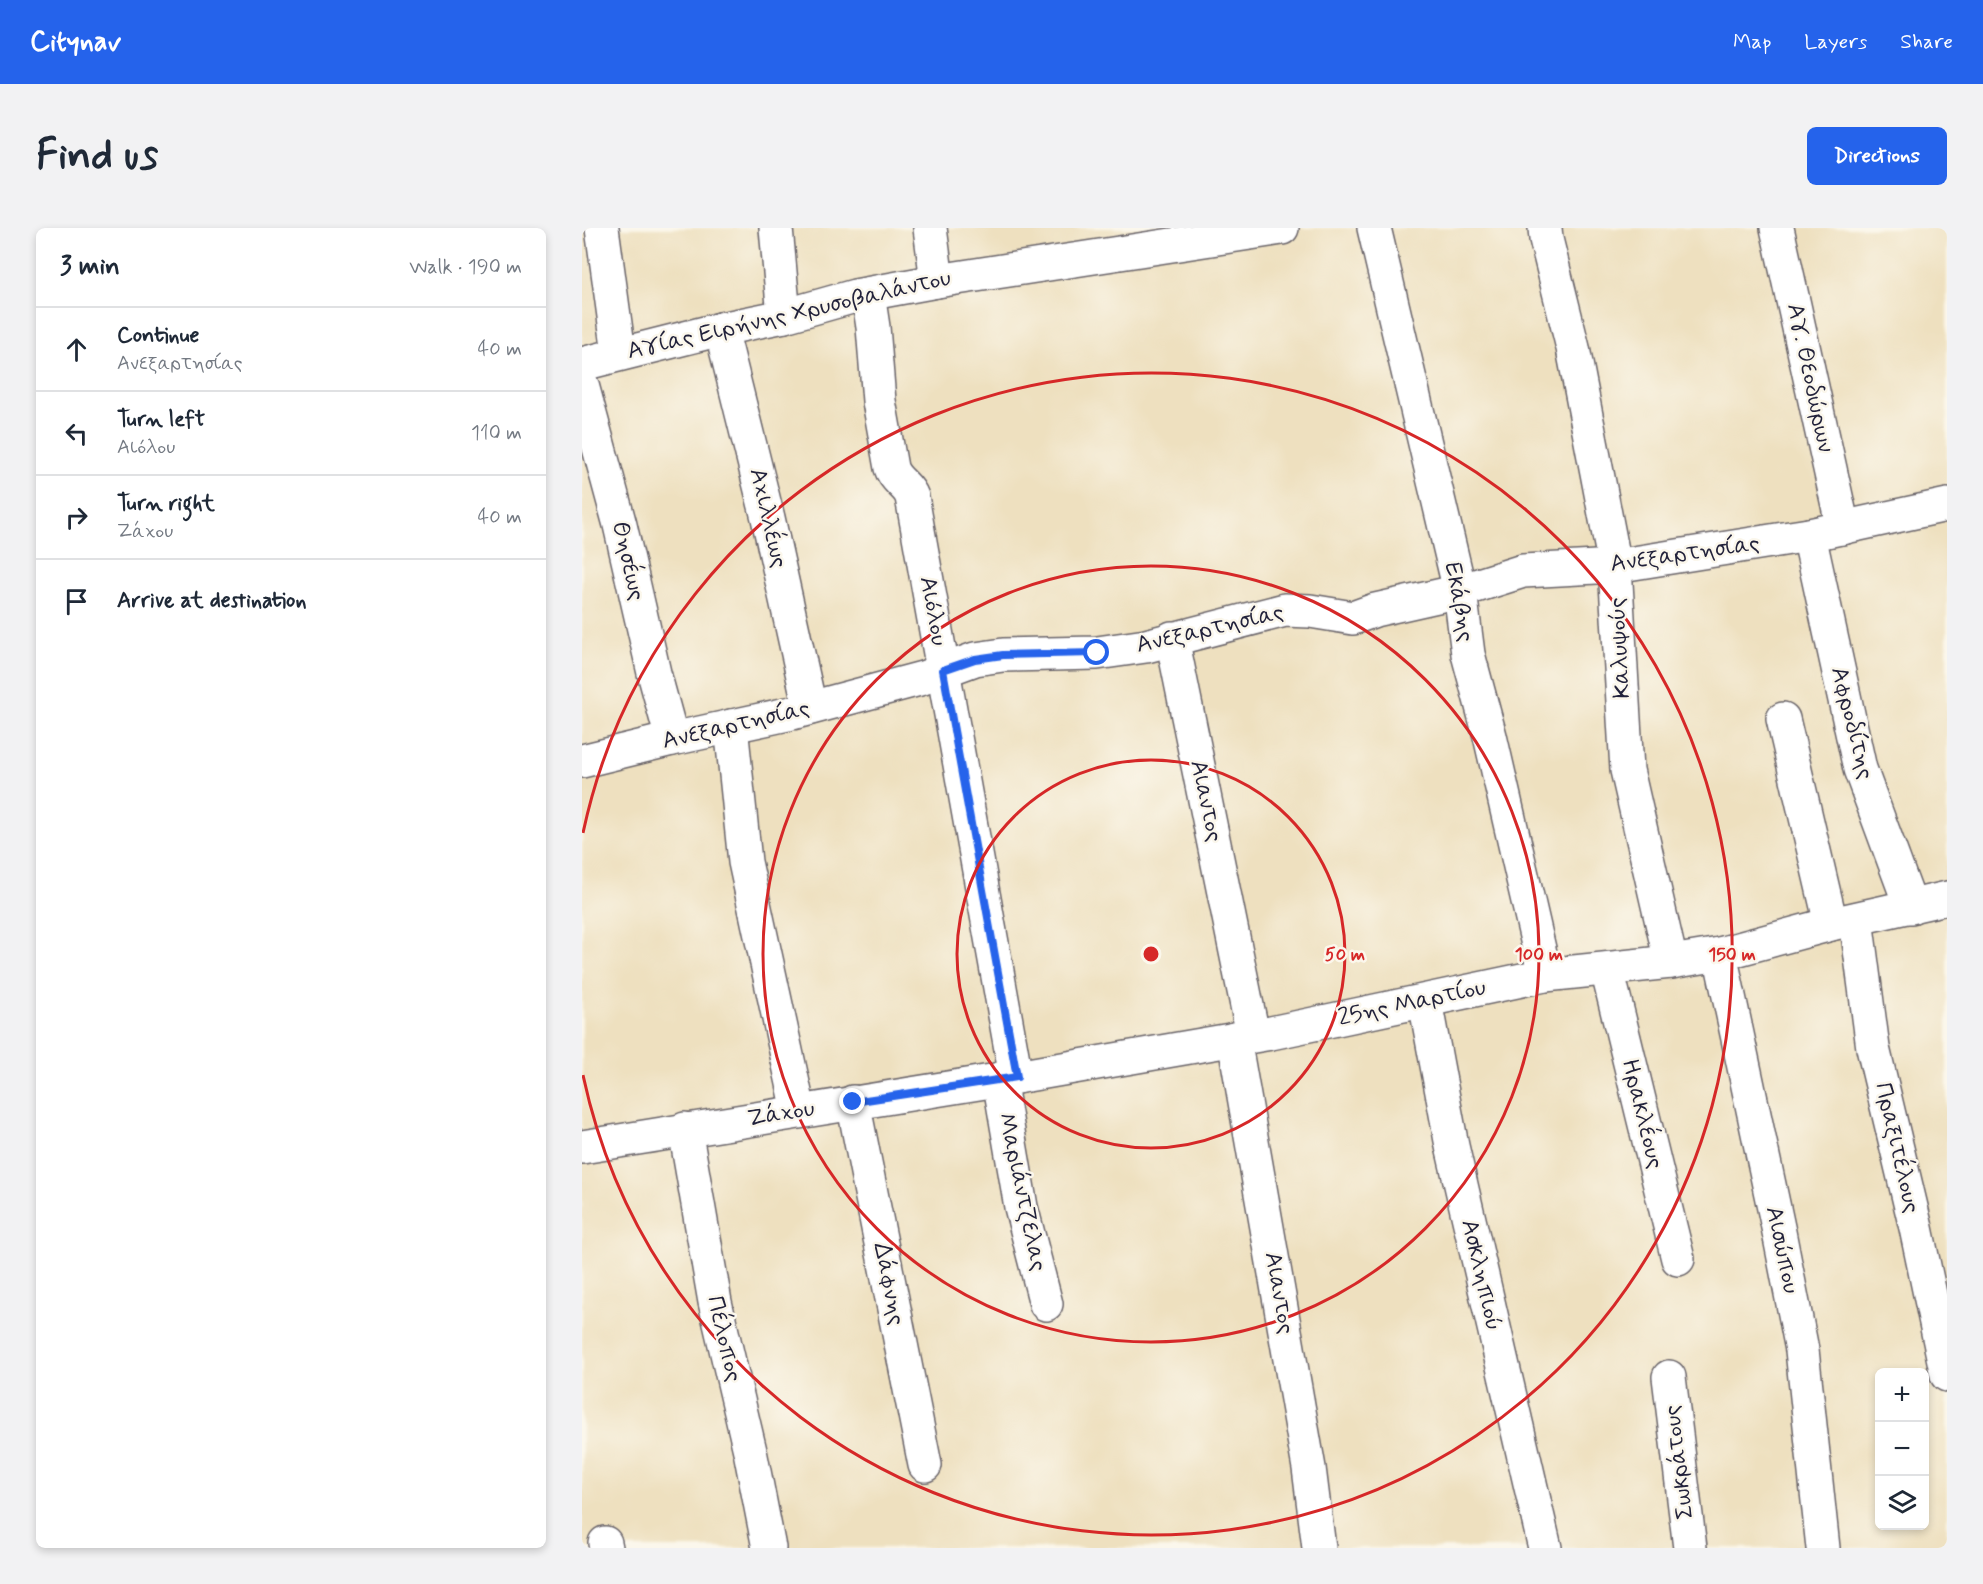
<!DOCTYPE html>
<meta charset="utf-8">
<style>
body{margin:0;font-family:Mynerve,sans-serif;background:#f2f2f3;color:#1f2937}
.controls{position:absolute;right:18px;bottom:18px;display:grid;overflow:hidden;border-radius:9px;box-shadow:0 3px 9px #0003}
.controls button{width:54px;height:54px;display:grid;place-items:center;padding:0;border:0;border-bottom:2px solid #e0e1e3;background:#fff;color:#1f2937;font:30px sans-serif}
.stop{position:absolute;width:18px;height:18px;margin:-14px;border:4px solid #2563eb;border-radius:50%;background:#fff}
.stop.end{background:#2563eb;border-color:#fff;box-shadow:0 2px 6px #0008}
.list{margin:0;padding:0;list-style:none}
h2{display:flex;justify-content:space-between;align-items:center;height:78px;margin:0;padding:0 24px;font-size:26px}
h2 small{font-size:20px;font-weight:400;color:#747a83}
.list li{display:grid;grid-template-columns:39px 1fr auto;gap:18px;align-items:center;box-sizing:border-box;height:84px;padding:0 24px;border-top:2px solid #e0e1e3}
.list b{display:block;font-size:22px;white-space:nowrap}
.list p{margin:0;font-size:20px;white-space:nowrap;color:#747a83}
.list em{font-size:20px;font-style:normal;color:#747a83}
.icon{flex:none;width:33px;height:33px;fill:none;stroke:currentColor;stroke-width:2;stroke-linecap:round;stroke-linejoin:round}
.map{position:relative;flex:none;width:1365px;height:1320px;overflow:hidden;border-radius:9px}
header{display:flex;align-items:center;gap:36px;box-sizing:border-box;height:84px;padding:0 30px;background:#2563eb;color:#fff}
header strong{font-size:28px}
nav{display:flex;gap:33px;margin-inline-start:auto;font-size:21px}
.intro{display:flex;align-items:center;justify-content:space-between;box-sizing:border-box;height:144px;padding:0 36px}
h1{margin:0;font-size:42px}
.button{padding:15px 27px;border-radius:9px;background:#2563eb;color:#fff;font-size:21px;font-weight:700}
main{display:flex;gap:36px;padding:0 36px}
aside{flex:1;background:#fff;border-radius:9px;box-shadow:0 3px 9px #0003}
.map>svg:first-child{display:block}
</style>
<header>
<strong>Citynav</strong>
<nav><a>Map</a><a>Layers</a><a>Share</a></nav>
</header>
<div class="intro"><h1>Find us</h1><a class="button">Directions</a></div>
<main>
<aside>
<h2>3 min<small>Walk · 190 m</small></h2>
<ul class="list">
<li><svg class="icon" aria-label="ahead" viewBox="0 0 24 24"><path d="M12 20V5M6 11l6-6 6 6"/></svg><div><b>Continue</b><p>Ανεξαρτησίας</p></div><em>40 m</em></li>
<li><svg class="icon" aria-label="left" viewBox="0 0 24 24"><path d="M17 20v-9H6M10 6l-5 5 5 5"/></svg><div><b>Turn left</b><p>Αιόλου</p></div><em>110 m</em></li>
<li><svg class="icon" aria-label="right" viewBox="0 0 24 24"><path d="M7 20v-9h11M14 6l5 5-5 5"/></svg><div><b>Turn right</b><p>Ζάχου</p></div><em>40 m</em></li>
<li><svg class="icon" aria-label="arrive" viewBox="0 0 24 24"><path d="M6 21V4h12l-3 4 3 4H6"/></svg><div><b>Arrive at destination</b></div></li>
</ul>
</aside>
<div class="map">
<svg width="1365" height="1320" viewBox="0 0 1365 1320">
<rect width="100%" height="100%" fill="#fbf7ec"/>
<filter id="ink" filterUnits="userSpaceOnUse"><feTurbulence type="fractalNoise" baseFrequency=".0167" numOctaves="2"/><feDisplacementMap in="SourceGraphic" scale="12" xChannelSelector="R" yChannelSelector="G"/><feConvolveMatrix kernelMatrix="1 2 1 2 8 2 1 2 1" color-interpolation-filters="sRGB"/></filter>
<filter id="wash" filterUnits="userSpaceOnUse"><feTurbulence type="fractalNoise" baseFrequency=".008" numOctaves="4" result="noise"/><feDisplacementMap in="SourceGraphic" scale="24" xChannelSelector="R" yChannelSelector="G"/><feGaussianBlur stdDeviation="1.35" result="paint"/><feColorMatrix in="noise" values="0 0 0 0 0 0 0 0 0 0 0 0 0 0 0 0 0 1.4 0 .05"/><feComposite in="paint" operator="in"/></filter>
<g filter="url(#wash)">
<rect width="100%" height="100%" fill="#eee0bf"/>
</g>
<g filter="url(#ink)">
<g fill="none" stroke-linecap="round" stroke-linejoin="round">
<g stroke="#696469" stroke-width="36">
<g id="minor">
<polyline points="20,0 37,125"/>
<polyline points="194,0 202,88"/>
<polyline points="348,0 355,53"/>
<polyline points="792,0 878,363 886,426 908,508 963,747"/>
<polyline points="963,0 964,11 991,120 1033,338 1045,542 1089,734"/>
<polyline points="1195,0 1261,300"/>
<path d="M286 66 291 99 297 173 309 240C313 253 326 257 330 269L434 849"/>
<polyline points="139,101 186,290 228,480"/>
<polyline points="0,136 139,101 202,88 273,68 355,53 700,0"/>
<polyline points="0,157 38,297 72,445 90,511"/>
<polyline points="1227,307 1278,541 1329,679"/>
<polyline points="590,410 671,807"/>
<polyline points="1201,491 1249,696"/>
<polyline points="149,498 163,634 217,883"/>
<polyline points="0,533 90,511 210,485 341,450 393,431 421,427 515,425 564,418 703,382 728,383 771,390 793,382 878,363 941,343 1033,338 1089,329 1227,307 1365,277"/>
<polyline points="1274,691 1291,820 1334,1000 1365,1147"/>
<polyline points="1138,726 1197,1004 1220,1122 1241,1320"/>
<polyline points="1025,741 1096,1031"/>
<polyline points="843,773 870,918 963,1320"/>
<polyline points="652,811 727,1240 737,1320"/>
<polyline points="417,851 439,979 464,1076"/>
<polyline points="271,874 343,1237"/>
<polyline points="103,901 133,1074 168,1223 187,1320"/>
<polyline points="0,919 434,849 689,805 963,747 1089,734 1138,726 1249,696 1365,670"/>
<polyline points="1087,1149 1108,1320"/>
<polyline points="23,1315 24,1320"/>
</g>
</g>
<use href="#minor" stroke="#fff" stroke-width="33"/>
</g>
</g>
<g fill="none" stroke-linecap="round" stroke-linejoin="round" filter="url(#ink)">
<polyline stroke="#2563eb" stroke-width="8" points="271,874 435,849 361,442 393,431 421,427 515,425"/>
</g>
<g fill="none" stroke="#d62828" stroke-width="3">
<circle cx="569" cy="726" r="194"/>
<circle cx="569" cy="726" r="388"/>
<path d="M1 605A581 581 0 1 1 1 847"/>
</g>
<g text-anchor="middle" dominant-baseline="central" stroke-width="5" stroke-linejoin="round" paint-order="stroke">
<g font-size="24" fill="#22223b" stroke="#fbf7ec">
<text transform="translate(207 87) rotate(-13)">Αγίας Ειρήνης Χρυσοβαλάντου</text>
<text transform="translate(1228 150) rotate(78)">Αγ. Θεοδώρων</text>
<text transform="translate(186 290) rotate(77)">Αχιλλέως</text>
<text transform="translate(1103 326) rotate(-8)">Ανεξαρτησίας</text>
<text transform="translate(46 333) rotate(77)">Θησέως</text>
<text transform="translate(877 374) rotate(80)">Εκάβης</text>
<text transform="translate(351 383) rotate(80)">Αιόλου</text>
<text transform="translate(628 401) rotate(-13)">Ανεξαρτησίας</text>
<text transform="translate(1038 420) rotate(-93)">Καλυψούς</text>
<text transform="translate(1270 495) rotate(76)">Αφροδίτης</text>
<text transform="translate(154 497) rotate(-13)">Ανεξαρτησίας</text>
<text transform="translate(624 573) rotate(78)">Αιαντος</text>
<text transform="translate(830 775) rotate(-12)">25ης Μαρτίου</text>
<text transform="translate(199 886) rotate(-9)">Ζάχου</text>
<text transform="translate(1060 886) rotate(76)">Ηρακλέους</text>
<text transform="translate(1315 920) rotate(77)">Πραξιτέλους</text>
<text transform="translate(440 964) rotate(78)">Μαριάντζελας</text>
<text transform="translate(1200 1022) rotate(78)">Αισώπου</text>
<text transform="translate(899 1047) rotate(77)">Ασκληπιού</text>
<text transform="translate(307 1056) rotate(79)">Δάφνης</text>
<text transform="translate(697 1065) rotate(80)">Αιαντος</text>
<text transform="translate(142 1111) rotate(77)">Πέλοπος</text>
<text transform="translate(1097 1234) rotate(-97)">Σωκράτους</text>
</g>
</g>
<circle cx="569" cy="726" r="9" fill="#d62828" stroke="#fbf7ec" stroke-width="3"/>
<g font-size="18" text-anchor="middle" font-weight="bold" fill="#d62828" stroke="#fbf7ec" stroke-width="5" stroke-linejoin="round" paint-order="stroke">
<text x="763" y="732">50 m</text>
<text x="957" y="732">100 m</text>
<text x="1150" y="732">150 m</text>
</g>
</svg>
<div class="controls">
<button>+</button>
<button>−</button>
<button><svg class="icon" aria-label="layers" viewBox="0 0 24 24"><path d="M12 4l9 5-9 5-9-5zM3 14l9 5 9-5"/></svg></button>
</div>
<div class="stop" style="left:515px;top:425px"></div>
<div class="stop end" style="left:271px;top:874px"></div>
</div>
</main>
